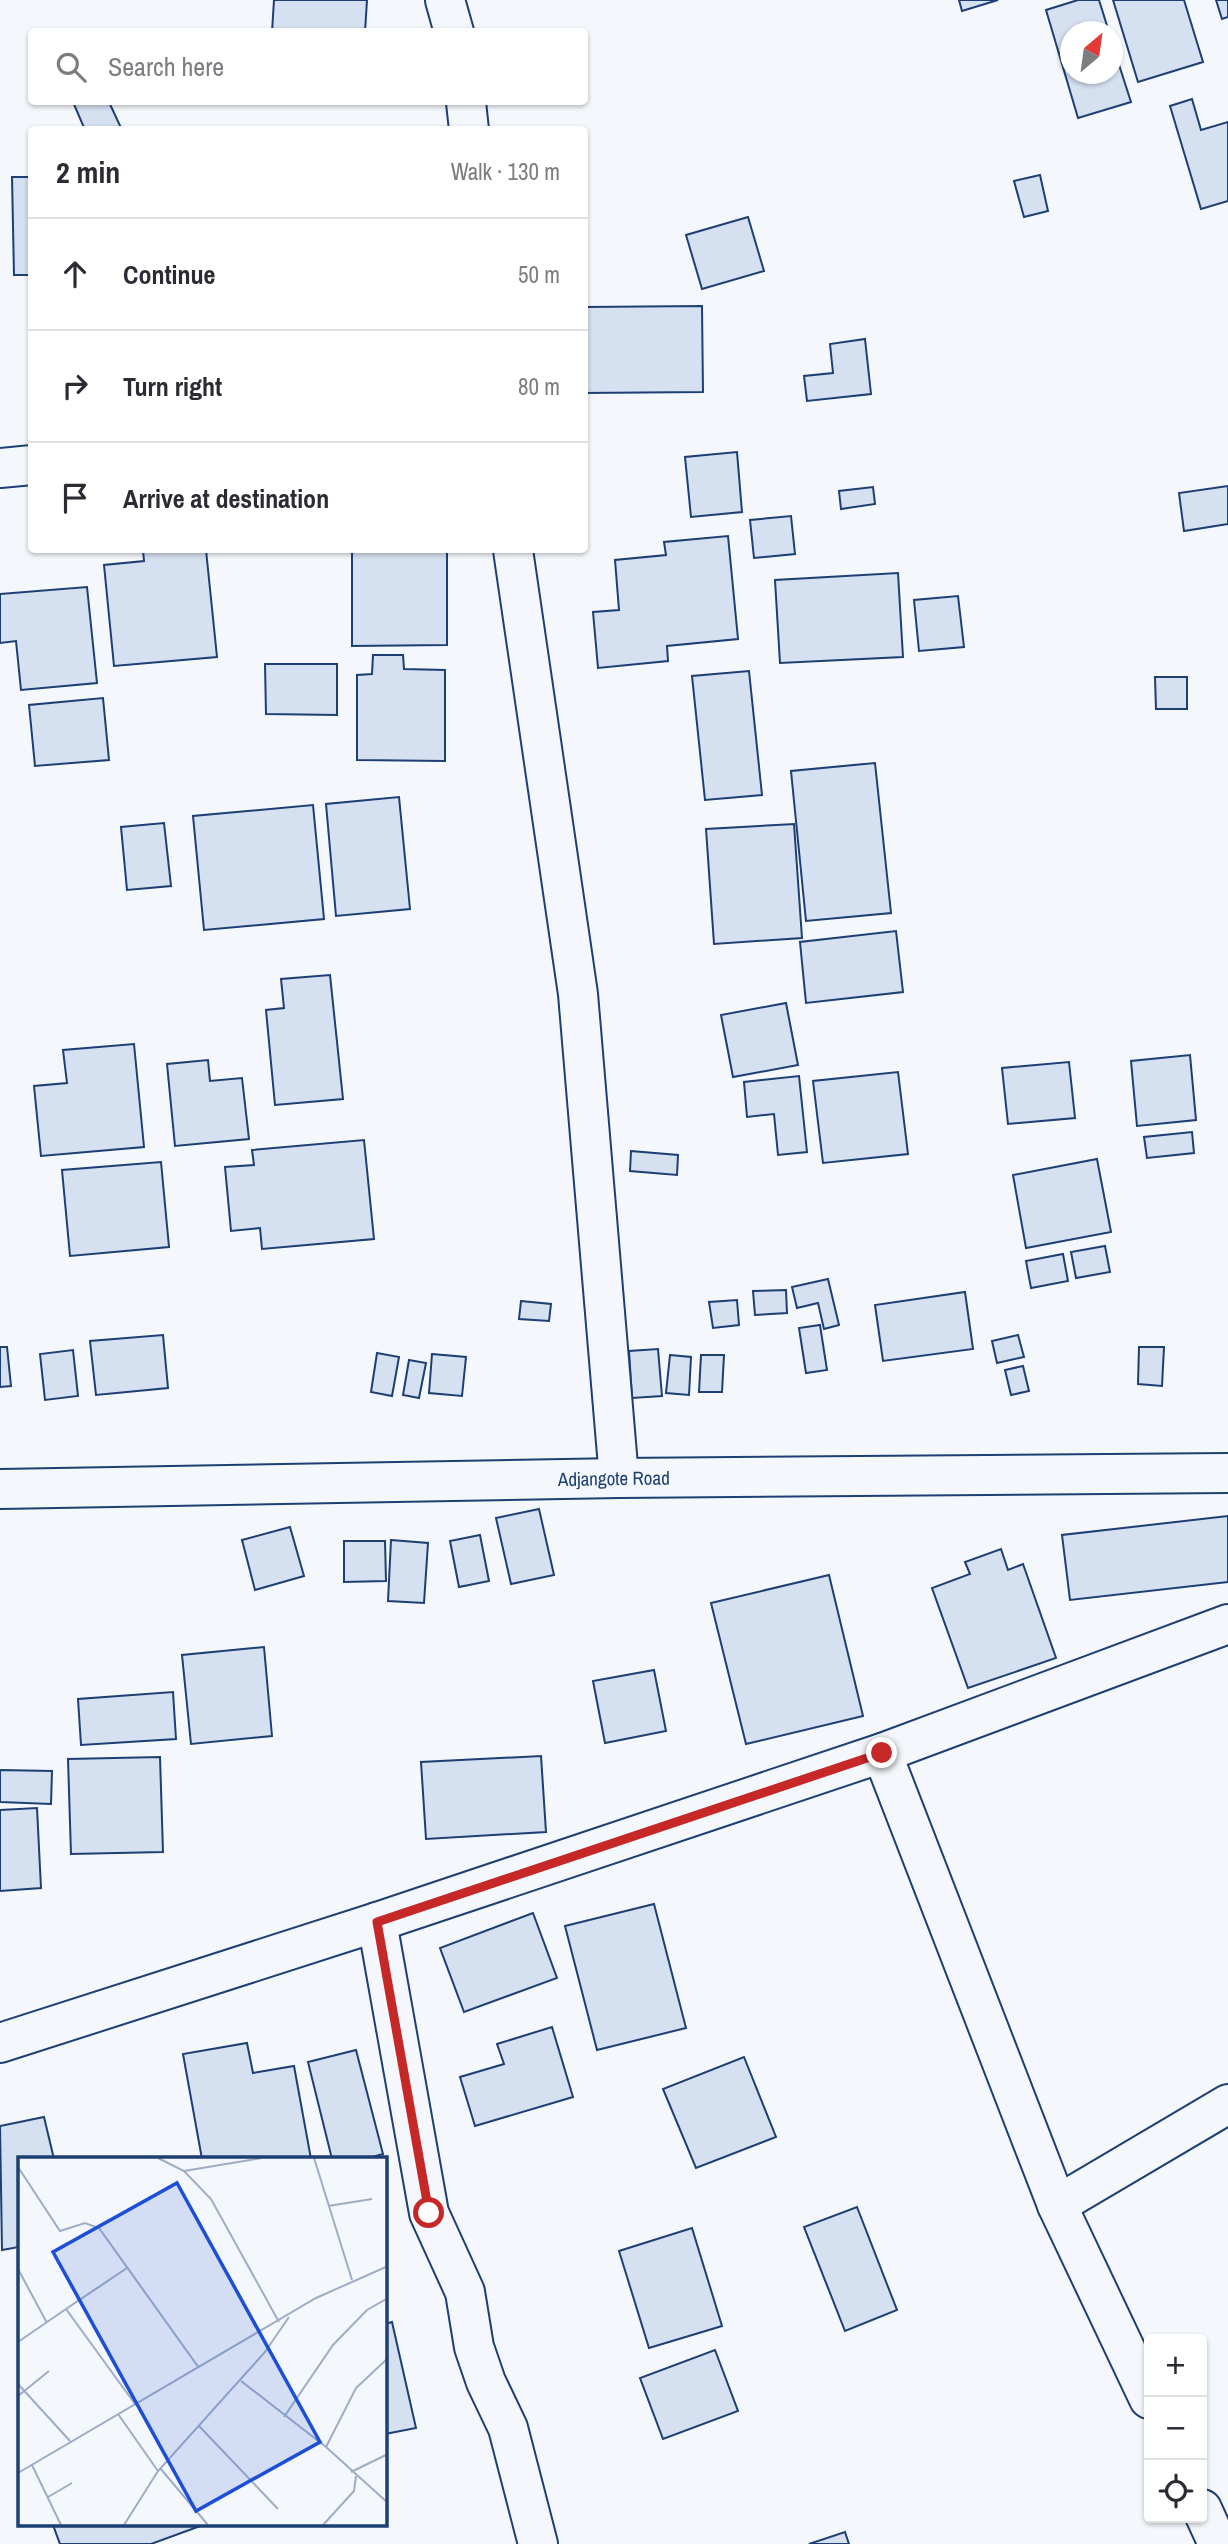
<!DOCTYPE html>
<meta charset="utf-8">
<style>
body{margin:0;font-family:"Archivo Narrow",sans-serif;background:#f7f7f7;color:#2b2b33}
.controls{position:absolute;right:21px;bottom:21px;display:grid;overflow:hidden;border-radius:7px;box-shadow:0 2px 5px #0004}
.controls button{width:63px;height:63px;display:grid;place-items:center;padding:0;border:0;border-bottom:2px solid #e1e1e2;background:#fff;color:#2b2b33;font:35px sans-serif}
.compass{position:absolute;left:1060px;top:21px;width:63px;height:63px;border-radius:50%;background:#fff;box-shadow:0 2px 5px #0004;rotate:29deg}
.stop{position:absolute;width:21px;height:21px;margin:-16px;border:5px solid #c62828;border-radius:50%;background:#fff}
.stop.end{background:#c62828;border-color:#fff;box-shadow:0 2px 7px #0008}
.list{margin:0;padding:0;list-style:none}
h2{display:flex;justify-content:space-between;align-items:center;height:91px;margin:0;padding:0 28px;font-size:30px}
h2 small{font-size:23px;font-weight:400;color:#7c7c81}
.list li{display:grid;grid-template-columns:46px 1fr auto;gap:21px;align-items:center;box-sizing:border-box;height:112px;padding:0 28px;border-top:2px solid #e1e1e2}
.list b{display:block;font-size:26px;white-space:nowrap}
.list em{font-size:23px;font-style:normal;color:#7c7c81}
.icon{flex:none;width:38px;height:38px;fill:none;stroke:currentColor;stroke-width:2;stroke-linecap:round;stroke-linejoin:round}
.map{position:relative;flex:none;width:1228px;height:2544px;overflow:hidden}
.search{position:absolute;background:#fff;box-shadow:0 2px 5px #0004;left:28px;top:28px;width:560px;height:77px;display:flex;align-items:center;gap:18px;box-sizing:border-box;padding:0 24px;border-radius:7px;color:#7c7c81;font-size:26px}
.panel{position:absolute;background:#fff;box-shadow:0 2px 5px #0004;left:28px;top:126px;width:560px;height:427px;border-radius:7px}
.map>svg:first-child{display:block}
</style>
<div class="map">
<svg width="1228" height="2544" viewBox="0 0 1228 2544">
<rect width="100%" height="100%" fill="#f4f7fb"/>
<g fill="#d5e0f0" stroke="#1d3f73" stroke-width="2">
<polygon points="274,0 367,0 365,32 272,32"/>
<polygon points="959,0 998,0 962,11"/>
<polygon points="1078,0 1099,0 1109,32 1070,32 1070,74 1112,74 1112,43 1131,102 1078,118 1046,10"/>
<polygon points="1113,0 1184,0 1203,62 1138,82"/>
<polygon points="1216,0 1228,0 1228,17 1222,19"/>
<polygon points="1192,99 1201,130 1228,122 1228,201 1201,209 1170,106"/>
<polygon points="73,102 109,102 122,130 85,130"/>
<polygon points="1040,175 1048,211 1024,217 1014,181"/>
<polygon points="12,177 32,177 32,275 14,275"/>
<polygon points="748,217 764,271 702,289 686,235"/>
<polygon points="702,306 703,392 584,393 584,307"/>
<polygon points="865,339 871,394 807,401 804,376 833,373 830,344"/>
<polygon points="737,452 742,512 691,517 685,457"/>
<polygon points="1228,486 1228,524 1184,531 1179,493"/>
<polygon points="873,487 875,504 841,509 839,491"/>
<polygon points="791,516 795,554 754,558 750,520"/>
<polygon points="728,536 738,639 667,646 668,661 598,668 593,612 619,610 615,560 666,555 664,542"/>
<polygon points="143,550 206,550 217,657 114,666 104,565 144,561"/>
<polygon points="352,550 447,550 447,645 352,646"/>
<polygon points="898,573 903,657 780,663 775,580"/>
<polygon points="87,587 97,683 21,690 16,641 0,643 0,594"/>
<polygon points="958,596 964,647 919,651 914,600"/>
<polygon points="373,655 403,655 404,669 445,670 445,761 357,760 357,675 372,674"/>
<polygon points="265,664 337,664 337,715 266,714"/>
<polygon points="749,671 762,795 705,800 692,676"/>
<polygon points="1155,677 1187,677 1187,709 1156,709"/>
<polygon points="103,698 109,760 35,766 29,705"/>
<polygon points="875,763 891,913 806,921 791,771"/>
<polygon points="399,797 410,909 336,916 326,804"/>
<polygon points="313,805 324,919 204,930 193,816"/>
<polygon points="164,823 171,886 127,890 121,827"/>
<polygon points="794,824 802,938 714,944 706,829"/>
<polygon points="896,931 903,992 806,1003 800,942"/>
<polygon points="330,975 343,1099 275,1105 266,1010 284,1008 281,979"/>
<polygon points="786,1003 798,1065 733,1077 721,1015"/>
<polygon points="134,1044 144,1147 41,1156 34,1086 67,1083 63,1050"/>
<polygon points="1190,1055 1196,1120 1137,1126 1131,1061"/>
<polygon points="208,1060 210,1081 242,1078 249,1139 175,1146 167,1064"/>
<polygon points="1069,1062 1075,1118 1008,1124 1002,1068"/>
<polygon points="898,1072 908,1154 823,1163 813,1081"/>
<polygon points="799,1076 807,1152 778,1155 774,1114 747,1117 744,1082"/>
<polygon points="1192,1132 1194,1153 1147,1158 1144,1137"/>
<polygon points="364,1140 374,1239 262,1249 260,1228 231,1231 225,1167 254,1165 252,1150"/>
<polygon points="631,1151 678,1155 677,1175 630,1171"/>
<polygon points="1097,1159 1111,1232 1026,1248 1013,1175"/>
<polygon points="161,1162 169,1247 70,1256 62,1170"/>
<polygon points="1105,1246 1110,1272 1076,1278 1071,1252"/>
<polygon points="1063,1254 1068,1281 1031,1288 1026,1261"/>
<polygon points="828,1279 839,1325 824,1329 818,1303 797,1308 792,1287"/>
<polygon points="786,1290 787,1313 755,1315 753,1291"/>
<polygon points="965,1292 973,1349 883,1361 875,1305"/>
<polygon points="737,1300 739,1325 713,1328 709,1302"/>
<polygon points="521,1301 551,1304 549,1321 519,1319"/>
<polygon points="820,1325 827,1370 806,1373 799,1328"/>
<polygon points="163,1335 168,1388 96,1395 90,1341"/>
<polygon points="1018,1335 1024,1357 997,1363 992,1341"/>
<polygon points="0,1347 7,1347 11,1386 0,1387"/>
<polygon points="1139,1347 1164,1347 1162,1386 1138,1384"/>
<polygon points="658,1349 662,1396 632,1398 629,1351"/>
<polygon points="73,1350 78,1396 45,1400 40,1354"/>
<polygon points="377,1353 399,1357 392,1396 371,1392"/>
<polygon points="432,1354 466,1357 462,1396 429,1393"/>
<polygon points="670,1355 691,1357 689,1395 666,1393"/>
<polygon points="701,1355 724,1355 722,1392 699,1392"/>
<polygon points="409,1360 426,1363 419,1398 403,1395"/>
<polygon points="1023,1366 1029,1391 1011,1395 1005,1370"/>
<polygon points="539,1509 554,1575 511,1584 496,1518"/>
<polygon points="1228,1516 1228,1582 1070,1600 1062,1535"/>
<polygon points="290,1527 304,1576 255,1590 242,1540"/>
<polygon points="480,1535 489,1581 459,1587 450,1541"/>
<polygon points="391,1540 428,1543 424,1603 388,1601"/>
<polygon points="344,1541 385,1541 386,1581 344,1582"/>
<polygon points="1001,1549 1008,1570 1023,1564 1056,1658 968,1688 932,1588 970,1574 965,1562"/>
<polygon points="829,1575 863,1716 746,1744 711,1603"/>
<polygon points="264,1647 272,1736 191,1744 182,1655"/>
<polygon points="654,1670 666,1731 605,1743 593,1681"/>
<polygon points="173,1692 176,1739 81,1745 78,1699"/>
<polygon points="541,1756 546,1832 426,1839 421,1762"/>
<polygon points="160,1757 163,1852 71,1854 68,1759"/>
<polygon points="0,1770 52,1771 51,1804 0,1802"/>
<polygon points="37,1808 41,1888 0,1891 0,1810"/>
<polygon points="654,1904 686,2028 597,2050 565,1926"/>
<polygon points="533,1913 557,1978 464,2012 440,1948"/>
<polygon points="552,2027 573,2097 475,2126 460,2077 504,2064 497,2044"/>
<polygon points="247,2043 253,2073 294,2066 311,2159 202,2159 183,2054"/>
<polygon points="356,2050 383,2154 365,2159 332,2159 308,2062"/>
<polygon points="744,2057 776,2137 696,2168 663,2089"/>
<polygon points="44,2117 54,2159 19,2159 19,2247 2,2250 0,2126"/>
<polygon points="857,2207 897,2310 845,2331 804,2227"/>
<polygon points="692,2228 722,2326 649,2348 619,2251"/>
<polygon points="392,2322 416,2428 385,2434 385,2324"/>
<polygon points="715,2350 738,2411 663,2439 640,2378"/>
<polygon points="53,2525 203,2525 151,2544 60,2544"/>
<polygon points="845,2532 849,2544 809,2544"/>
</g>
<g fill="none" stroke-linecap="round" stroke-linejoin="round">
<g stroke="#1d3f73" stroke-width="42">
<g id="minor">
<polyline points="445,0 454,32"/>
<polyline points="466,102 469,130"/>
<polyline points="0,468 32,465"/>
<polyline points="513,550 578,994 619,1478"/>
<polyline points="882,1753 1057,2205 1149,2399"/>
<polyline points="377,1922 429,2213 465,2292 474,2347 486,2382 508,2428 538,2544"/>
<polyline points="0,2043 377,1922 882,1753 1228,1624"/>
<polyline points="1057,2205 1228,2104"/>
<polyline points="1202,2509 1218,2544"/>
</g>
</g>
<g stroke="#1d3f73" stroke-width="42">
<g id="tertiary">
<path id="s1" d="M0 1489 619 1478 1228 1473"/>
</g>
</g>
<use href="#minor" stroke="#f4f7fb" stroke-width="38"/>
<use href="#tertiary" stroke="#f4f7fb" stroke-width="38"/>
</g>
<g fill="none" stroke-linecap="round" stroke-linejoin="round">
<polyline stroke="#c62828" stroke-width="9" points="429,2213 377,1922 882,1753"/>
</g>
<g text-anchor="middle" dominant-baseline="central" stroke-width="5" stroke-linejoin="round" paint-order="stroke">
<g font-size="19" fill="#1d3f73" stroke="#f4f7fb">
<text stroke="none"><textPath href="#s1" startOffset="614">Adjangote Road</textPath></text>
</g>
</g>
<g transform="translate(18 2157)">
<rect width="369" height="369" fill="#f4f7fb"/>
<path fill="none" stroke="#9eadc5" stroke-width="2" d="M140 1 166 14 193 42 261 165M296 1 334 123M0 10 42 74 67 66 81 71 181 211M166 14 244 1M310 49 354 42M109 111 48 152 117 247M0 112 29 166M0 185 48 152M223 224 308 290 370 346M0 227 52 284M0 239 31 214M100 257 140 314M266 260 315 188 349 153 370 141M181 269 260 352M308 290 338 231 370 201M14 308 43 368M142 311 190 368M333 315 370 297M0 316 298 141 370 109M30 340 54 326M106 368 140 314 247 195 271 160M305 368 336 334 338 319"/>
<path fill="#1d4ed8" fill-opacity="0.15" stroke="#1d4ed8" stroke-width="3.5" d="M159 26 302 285 178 354 35 95Z"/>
<rect width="369" height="369" fill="none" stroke="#1d3f73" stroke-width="3.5"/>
</g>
</svg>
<div class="controls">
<button>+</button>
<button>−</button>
<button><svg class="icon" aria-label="locate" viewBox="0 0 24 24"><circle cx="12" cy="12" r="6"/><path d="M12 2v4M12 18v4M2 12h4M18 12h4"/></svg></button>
</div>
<svg class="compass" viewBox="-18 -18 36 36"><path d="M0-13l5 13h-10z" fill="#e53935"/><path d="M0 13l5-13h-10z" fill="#7c7c81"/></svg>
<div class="stop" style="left:429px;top:2213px"></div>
<div class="stop end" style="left:882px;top:1753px"></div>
<div class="search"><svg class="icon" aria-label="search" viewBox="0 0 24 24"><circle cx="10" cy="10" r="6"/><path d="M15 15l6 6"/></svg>Search here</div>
<section class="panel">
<h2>2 min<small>Walk · 130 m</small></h2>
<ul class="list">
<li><svg class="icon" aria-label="ahead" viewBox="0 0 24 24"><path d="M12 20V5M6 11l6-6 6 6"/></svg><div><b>Continue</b></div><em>50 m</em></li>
<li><svg class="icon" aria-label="right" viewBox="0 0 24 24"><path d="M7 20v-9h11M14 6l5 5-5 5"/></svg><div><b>Turn right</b></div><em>80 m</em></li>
<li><svg class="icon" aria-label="arrive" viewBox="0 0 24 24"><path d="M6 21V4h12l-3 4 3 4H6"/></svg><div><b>Arrive at destination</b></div></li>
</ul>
</section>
</div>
